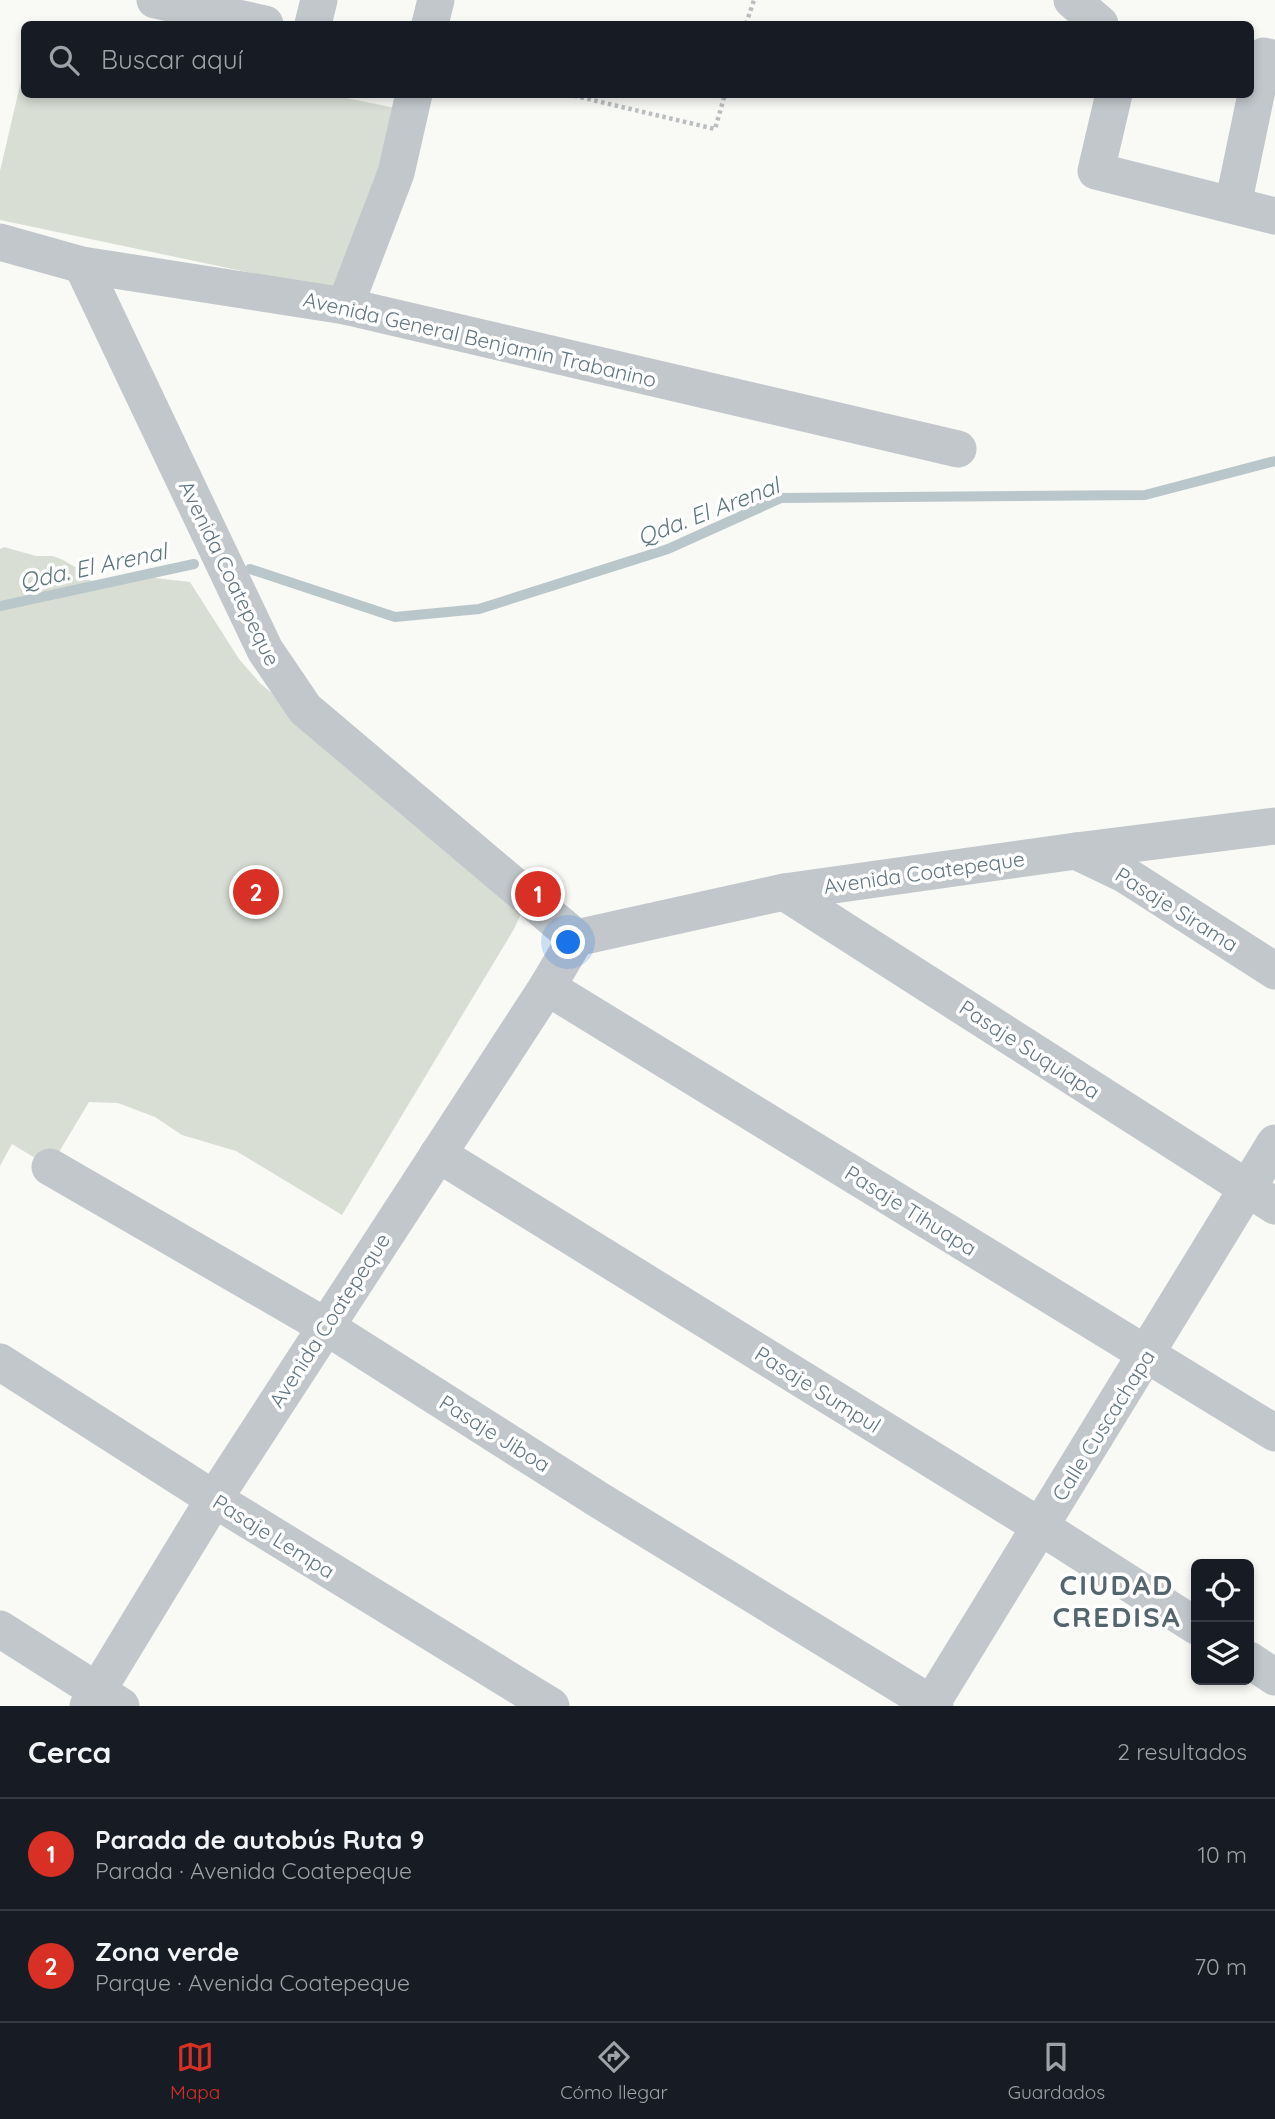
<!DOCTYPE html>
<html lang="es">
<meta charset="utf-8">
<style>
body{margin:0;font-family:Quicksand,sans-serif;background:#20242c;color:#f1f3f6}
.controls{position:absolute;right:21px;bottom:21px;display:grid;overflow:hidden;border-radius:10px;box-shadow:0 4px 10px #0003}
.controls button{width:63px;height:63px;display:grid;place-items:center;padding:0;border:0;border-bottom:2px solid #363941;background:#171b24;color:#f1f3f6;font:35px sans-serif}
.you{position:absolute;left:569px;top:943px;width:24px;height:24px;margin:-18px;border:5px solid #fff;border-radius:50%;background:#1a73e8;box-shadow:0 0 0 10px #1a73e833}
.badge{display:grid;place-items:center;width:46px;height:46px;border-radius:50%;background:#d93025;color:#fff;font-size:23px;font-weight:700}
.pin{position:absolute;translate:-50% -50%;border:4px solid #fff;box-shadow:0 2px 7px #0006}
.list{margin:0;padding:0;list-style:none}
h2{display:flex;justify-content:space-between;align-items:center;height:91px;margin:0;padding:0 28px;font-size:30px}
h2 small{font-size:23px;font-weight:400;color:#9ea1a6}
.list li{display:grid;grid-template-columns:46px 1fr auto;gap:21px;align-items:center;box-sizing:border-box;height:112px;padding:0 28px;border-top:2px solid #363941}
.list b{display:block;font-size:26px;white-space:nowrap}
.list p{margin:0;font-size:23px;white-space:nowrap;color:#9ea1a6}
.list em{font-size:23px;font-style:normal;color:#9ea1a6}
.icon{flex:none;width:38px;height:38px;fill:none;stroke:currentColor;stroke-width:2;stroke-linecap:round;stroke-linejoin:round}
.map{position:relative;flex:none;width:1275px;height:1706px;overflow:hidden}
.search{position:absolute;background:#171b24;box-shadow:0 4px 10px #0003;left:21px;right:21px;top:21px;height:77px;display:flex;align-items:center;gap:18px;box-sizing:border-box;padding:0 24px;border-radius:10px;color:#9ea1a6;font-size:26px}
.sheet{height:315px;background:#171b24}
nav{display:flex;justify-content:space-around;align-items:center;box-sizing:border-box;height:98px;border-top:2px solid #363941;background:#171b24;font-size:19px;color:#9ea1a6}
nav a{display:grid;justify-items:center;gap:4px}
nav .on{color:#d93025}
.map>svg:first-child{display:block}
</style>
<div class="map">
<svg width="1275" height="1706" viewBox="0 0 1275 1706">
<rect width="100%" height="100%" fill="#f9f9f6"/>
<g fill="#d9ded5">
<polygon points="24,68 24,94 327,94 410,111 342,292 0,220 0,171"/>
<polygon points="4,547 36,556 53,556 63,560 82,571 89,580 107,587 146,577 190,582 239,659 260,683 519,907 520,916 514,929 342,1215 236,1151 182,1135 155,1117 118,1103 89,1102 50,1167 12,1144 0,1166 0,549"/>
</g>
<g fill="none" stroke-linecap="round" stroke-linejoin="round">
<g stroke="#b9c7ca" stroke-width="10">
<polyline points="250,569 395,617 479,609 668,549 781,498 1145,495 1275,461"/>
<polyline points="0,606 194,564"/>
</g>
<g stroke="#babec1" stroke-width="4.5" stroke-dasharray="3.5 3.5" stroke-linecap="butt">
<polyline points="746,24 754,0"/>
<polyline points="567,94 715,129 725,94"/>
</g>
<g stroke="#c2c7cb" stroke-width="37">
<polyline points="155,0 265,24"/>
<polyline points="1072,0 1100,24"/>
<polyline points="313,24 319,0"/>
<polyline points="430,24 436,0"/>
<polyline points="1114,94 1096,171 1275,216"/>
<polyline points="1233,205 1264,56 1275,59"/>
<polyline points="0,242 82,265 345,306 958,449"/>
<polyline points="82,265 265,650 305,709 576,938 784,892 1076,851 1275,826"/>
<polyline points="345,306 396,173 414,94"/>
<polyline points="1076,851 1124,874 1275,971"/>
<polyline points="784,892 1275,1206"/>
<polyline points="547,987 1275,1433"/>
<polyline points="438,1154 1041,1527 1196,1626"/>
<polyline points="50,1167 325,1326 599,1500 935,1706"/>
<polyline points="0,1362 214,1499 551,1706"/>
<polyline points="0,1629 121,1706"/>
<polyline points="1249,1660 1275,1677"/>
<polyline points="88,1706 214,1499 547,987 576,938"/>
<polyline points="930,1706 1275,1143"/>
</g>
</g>
<g text-anchor="middle" dominant-baseline="central" stroke-width="7" stroke-linejoin="round" paint-order="stroke">
<g font-size="21" fill="#637782" stroke="#fff">
<text transform="translate(480 339) rotate(13)">Avenida General Benjamín Trabanino</text>
<text transform="translate(230 573) rotate(64)">Avenida Coatepeque</text>
<text transform="translate(924 872) rotate(-8)">Avenida Coatepeque</text>
<text transform="translate(1177 909) rotate(32)">Pasaje Sirama</text>
<text transform="translate(1030 1049) rotate(33)">Pasaje Suquiapa</text>
<text transform="translate(911 1210) rotate(32)">Pasaje Tihuapa</text>
<text transform="translate(329 1320) rotate(-57)">Avenida Coatepeque</text>
<text transform="translate(818 1389) rotate(32)">Pasaje Sumpul</text>
<text transform="translate(1103 1425) rotate(-58)">Calle Cuscachapa</text>
<text transform="translate(495 1433) rotate(32)">Pasaje Jiboa</text>
<text transform="translate(274 1536) rotate(32)">Pasaje Lempa</text>
</g>
<g font-size="23" font-style="italic" fill="#5e777c" stroke="#fff">
<text transform="translate(708 511) rotate(-21)">Qda. El Arenal</text>
<text transform="translate(93 566) rotate(-12)">Qda. El Arenal</text>
</g>
<g font-size="28" font-weight="bold" letter-spacing="2" fill="#55656d" stroke="#fff">
<text x="1117" y="1584">CIUDAD<tspan x="1117" dy="32">CREDISA</tspan></text>
</g>
</g>
</svg>
<div class="controls">
<button><svg class="icon" aria-label="locate" viewBox="0 0 24 24"><circle cx="12" cy="12" r="6"/><path d="M12 2v4M12 18v4M2 12h4M18 12h4"/></svg></button>
<button><svg class="icon" aria-label="layers" viewBox="0 0 24 24"><path d="M12 4l9 5-9 5-9-5zM3 14l9 5 9-5"/></svg></button>
</div>
<div class="you"></div>
<div class="pin badge" style="left:538px;top:894px">1</div>
<div class="pin badge" style="left:256px;top:892px">2</div>
<div class="search"><svg class="icon" aria-label="search" viewBox="0 0 24 24"><circle cx="10" cy="10" r="6"/><path d="M15 15l6 6"/></svg>Buscar aquí</div>
</div>
<section class="sheet">
<h2>Cerca<small>2 resultados</small></h2>
<ul class="list">
<li><span class="badge">1</span><div><b>Parada de autobús Ruta 9</b><p>Parada · Avenida Coatepeque</p></div><em>10 m</em></li>
<li><span class="badge">2</span><div><b>Zona verde</b><p>Parque · Avenida Coatepeque</p></div><em>70 m</em></li>
</ul>
</section>
<nav>
<a class="on"><svg class="icon" aria-label="map" viewBox="0 0 24 24"><path d="M3 6l6-2 6 2 6-2v14l-6 2-6-2-6 2zM9 4v14M15 6v14"/></svg>Mapa</a>
<a><svg class="icon" aria-label="directions" viewBox="0 0 24 24"><path d="M12 3l9 9-9 9-9-9zM9 14v-3h6M13 9l2 2-2 2"/></svg>Cómo llegar</a>
<a><svg class="icon" aria-label="saved" viewBox="0 0 24 24"><path d="M7 4h10v16l-5-4-5 4z"/></svg>Guardados</a>
</nav>
